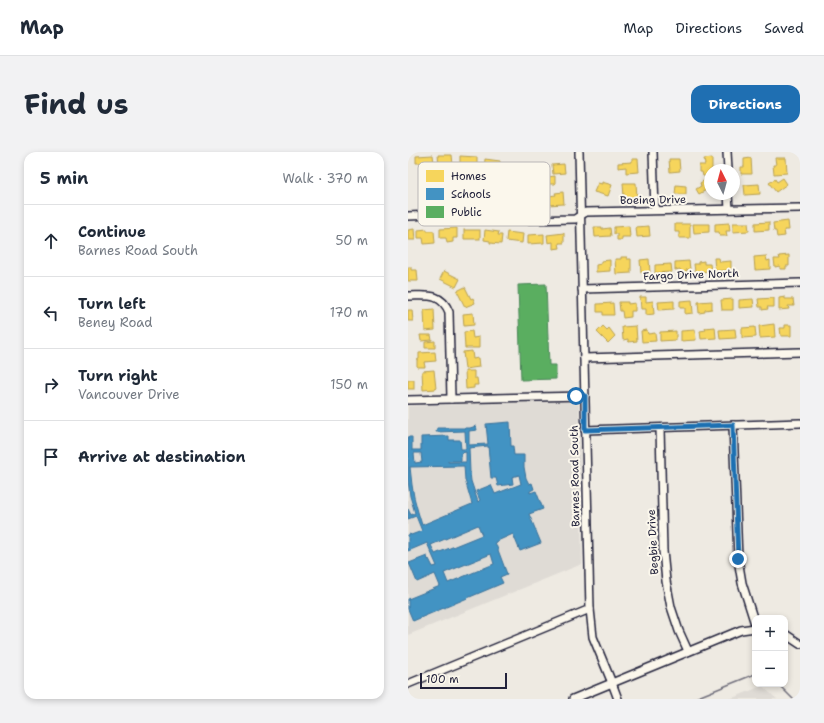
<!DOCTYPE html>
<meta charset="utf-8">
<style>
body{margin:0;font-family:"Shantell Sans",sans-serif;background:#f2f2f3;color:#1f2937}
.controls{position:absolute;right:12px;bottom:12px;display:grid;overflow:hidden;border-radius:8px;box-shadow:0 2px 6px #0003}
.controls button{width:36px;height:36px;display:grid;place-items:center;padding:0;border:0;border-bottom:1px solid #e0e1e3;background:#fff;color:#1f2937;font:20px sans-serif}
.compass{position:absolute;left:296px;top:12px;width:36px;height:36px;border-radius:50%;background:#fff;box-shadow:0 2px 6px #0003;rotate:354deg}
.scale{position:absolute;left:12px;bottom:10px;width:87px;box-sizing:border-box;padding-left:4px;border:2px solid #22223b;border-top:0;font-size:11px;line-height:14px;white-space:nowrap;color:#22223b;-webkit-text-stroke:3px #fbf7ec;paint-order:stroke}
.stop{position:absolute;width:12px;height:12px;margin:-9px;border:3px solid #1f6fb2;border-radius:50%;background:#fff}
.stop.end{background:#1f6fb2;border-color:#fff;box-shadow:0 1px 4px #0008}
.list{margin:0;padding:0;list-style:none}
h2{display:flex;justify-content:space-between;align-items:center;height:52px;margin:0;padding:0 16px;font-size:17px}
h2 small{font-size:13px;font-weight:400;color:#747a83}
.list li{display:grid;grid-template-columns:26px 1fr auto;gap:12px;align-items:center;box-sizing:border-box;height:72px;padding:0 16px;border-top:1px solid #e0e1e3}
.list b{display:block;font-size:15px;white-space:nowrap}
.list p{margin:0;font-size:13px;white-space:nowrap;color:#747a83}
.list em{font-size:13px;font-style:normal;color:#747a83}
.icon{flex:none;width:22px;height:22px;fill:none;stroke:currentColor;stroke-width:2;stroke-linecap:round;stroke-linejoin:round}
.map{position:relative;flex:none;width:392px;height:547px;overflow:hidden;border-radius:12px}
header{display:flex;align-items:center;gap:24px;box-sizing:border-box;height:56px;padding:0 20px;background:#fff;border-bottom:1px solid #e0e1e3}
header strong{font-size:19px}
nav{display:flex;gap:22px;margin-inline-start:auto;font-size:14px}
.intro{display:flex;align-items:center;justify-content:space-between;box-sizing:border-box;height:96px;padding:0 24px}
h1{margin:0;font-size:28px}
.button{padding:10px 18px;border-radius:12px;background:#1f6fb2;color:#fff;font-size:14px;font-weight:700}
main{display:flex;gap:24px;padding:0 24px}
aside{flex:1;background:#fff;border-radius:12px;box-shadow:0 2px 6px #0003}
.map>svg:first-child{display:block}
</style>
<header>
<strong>Map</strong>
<nav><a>Map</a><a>Directions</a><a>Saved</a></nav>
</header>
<div class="intro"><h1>Find us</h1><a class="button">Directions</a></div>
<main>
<aside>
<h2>5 min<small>Walk · 370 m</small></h2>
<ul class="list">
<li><svg class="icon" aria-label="ahead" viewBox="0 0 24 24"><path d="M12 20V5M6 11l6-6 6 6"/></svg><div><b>Continue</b><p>Barnes Road South</p></div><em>50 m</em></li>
<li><svg class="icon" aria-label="left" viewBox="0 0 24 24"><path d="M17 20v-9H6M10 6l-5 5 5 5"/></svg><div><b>Turn left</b><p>Beney Road</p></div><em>170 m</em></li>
<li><svg class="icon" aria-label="right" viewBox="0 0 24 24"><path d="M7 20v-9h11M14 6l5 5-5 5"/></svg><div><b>Turn right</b><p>Vancouver Drive</p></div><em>150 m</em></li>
<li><svg class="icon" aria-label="arrive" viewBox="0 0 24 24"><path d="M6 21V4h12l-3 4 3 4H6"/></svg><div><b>Arrive at destination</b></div></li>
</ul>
</aside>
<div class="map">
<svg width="392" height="547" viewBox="0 0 392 547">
<rect width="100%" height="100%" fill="#eeeae2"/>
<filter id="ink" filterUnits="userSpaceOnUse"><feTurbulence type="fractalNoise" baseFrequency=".025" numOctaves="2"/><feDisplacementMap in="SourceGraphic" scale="8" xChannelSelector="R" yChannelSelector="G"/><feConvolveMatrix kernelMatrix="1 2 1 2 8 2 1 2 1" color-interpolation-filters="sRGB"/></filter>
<g filter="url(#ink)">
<g fill="#dfdbd5">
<polygon points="168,248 169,250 171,253 174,412 0,483 0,254"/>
<polygon points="354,534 369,547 322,547"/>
</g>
<g fill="#f6d55c" stroke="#b69f52">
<polygon points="25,3 26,11 22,11 23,15 14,15 14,11 8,11 8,4"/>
<polygon points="30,3 44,3 45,13 42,14 43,17 38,18 38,14 31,14"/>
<polygon points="52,4 69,5 69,14 52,13"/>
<polygon points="304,6 304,18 302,18 302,24 295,24 294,20 291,20 291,13 297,13 296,7"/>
<polygon points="343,6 344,22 333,22 333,15 336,15 336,7"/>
<polygon points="367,6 378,6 379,21 366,22 365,13 368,13"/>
<polygon points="77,7 92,9 91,20 76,19"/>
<polygon points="224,7 230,7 231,20 218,21 218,15 210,16 210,11 224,10"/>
<polygon points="261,7 271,7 272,19 262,20"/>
<polygon points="156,12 157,21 145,22 144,13"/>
<polygon points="147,24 147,32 139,32 139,25"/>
<polygon points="300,26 302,30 302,36 291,42 288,37 293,34 292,31"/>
<polygon points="375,26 379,32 368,40 361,31 367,27 369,30"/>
<polygon points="194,30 204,33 200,44 186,40 190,31 194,32"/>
<polygon points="215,31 228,31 229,45 216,46"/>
<polygon points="351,32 352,42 337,43 336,33"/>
<polygon points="268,33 278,34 278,42 267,42"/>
<polygon points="155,40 156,52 140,53 140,44 148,43 147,41"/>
<polygon points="380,69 381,78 376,78 377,84 369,85 368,79 366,79 365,71"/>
<polygon points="361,70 361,78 347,79 347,71"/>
<polygon points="321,71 322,79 318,79 319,84 312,84 311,80 307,80 307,72"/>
<polygon points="325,71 340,71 341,79 325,80"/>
<polygon points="267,72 282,72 282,86 271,86 271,80 267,80"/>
<polygon points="285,72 301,72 301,80 286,81"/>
<polygon points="221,74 222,85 214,85 214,88 209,88 209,82 206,82 206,75"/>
<polygon points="241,74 242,84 229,85 228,75"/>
<polygon points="186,75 194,75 194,77 202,76 203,84 187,85"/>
<polygon points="49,76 49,86 45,86 45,90 39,91 38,86 32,86 32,77"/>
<polygon points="6,77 7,88 0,88 0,78"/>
<polygon points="19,77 19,79 26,79 27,91 16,92 15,86 10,86 10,78"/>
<rect x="56" y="78" width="16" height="9"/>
<polygon points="77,78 91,80 90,83 94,83 93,92 82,91 82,89 76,88"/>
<polygon points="99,80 115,82 114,91 98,89"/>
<polygon points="156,81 156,91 151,91 152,96 145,97 145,90 140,91 139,83"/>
<polygon points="136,82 136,91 120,92 120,83"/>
<polygon points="381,103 381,114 378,114 378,117 372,117 372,114 367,115 366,107 372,107 371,104"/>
<polygon points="358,104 359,109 362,108 362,117 347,118 346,105"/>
<polygon points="213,105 219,105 219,107 223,107 223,121 208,122 207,107 213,107"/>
<polygon points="306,106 311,106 312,110 323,109 323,118 307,119"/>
<polygon points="241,107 242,121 233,121 232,108"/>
<polygon points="202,108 202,119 188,120 188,113 193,112 193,109"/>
<polygon points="281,109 282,117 278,118 279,120 273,120 272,117 267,118 267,110"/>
<polygon points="296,109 296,112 302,112 303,119 287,120 286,112 290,112 290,110"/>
<polygon points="263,112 264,120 247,121 247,113"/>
<polygon points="0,115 3,115 3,118 9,118 10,129 0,129"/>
<polygon points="36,119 52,127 48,135 32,127"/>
<polygon points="57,135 63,147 65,146 67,151 57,155 49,139"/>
<polygon points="232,145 238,145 238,150 245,149 246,162 238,163 238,157 233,157"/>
<polygon points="377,145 377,147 385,147 386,154 380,154 381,157 371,158 371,146"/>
<polygon points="366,146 366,155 359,155 360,157 354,158 354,155 351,155 350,147"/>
<polygon points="325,147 325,158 314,158 313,148"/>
<polygon points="345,147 346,155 331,156 331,148"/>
<polygon points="284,148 285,161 277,162 277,156 272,156 272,149"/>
<polygon points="266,149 266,157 251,158 250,150"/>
<polygon points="304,149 304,157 297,158 297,160 291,161 290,150"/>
<polygon points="211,150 220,150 220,152 227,151 227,159 223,159 223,165 215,166 214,159 212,159"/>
<polygon points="205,151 206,163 195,163 195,160 189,160 189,152"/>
<polygon points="26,157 27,178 17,179 16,158"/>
<polygon points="0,158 4,158 5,169 0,169"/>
<polygon points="65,161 66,173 56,174 55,162"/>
<polygon points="366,172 367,185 352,186 351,174"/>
<polygon points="377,173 383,173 383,184 373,184 372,176 377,176"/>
<polygon points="195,174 199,178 201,176 207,184 200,191 189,180"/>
<polygon points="228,174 229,189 220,190 220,187 215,188 214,175"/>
<polygon points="307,175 308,186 293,187 292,179 298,178 297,176"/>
<polygon points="347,175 348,185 334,186 334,176"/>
<polygon points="327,177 328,186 312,187 311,178"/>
<polygon points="239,178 240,182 247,181 248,189 234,190 233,179"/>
<polygon points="287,178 288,188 273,189 273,179"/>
<polygon points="64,179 65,186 71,185 71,196 57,196 56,180"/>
<polygon points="268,179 268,188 252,189 252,180"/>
<polygon points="12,183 23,183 24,188 13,189"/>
<polygon points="27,189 27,196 17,196 17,190"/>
<polygon points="64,199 65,207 70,206 71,215 57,217 55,200"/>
<polygon points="27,200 28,209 16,210 17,215 9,215 9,208 11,207 11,201"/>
<polygon points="26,218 28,237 15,238 14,219"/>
<polygon points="57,219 66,219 66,226 69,226 70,233 66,233 66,236 58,237"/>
<rect x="0" y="228" width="6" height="9"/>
</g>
<path fill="#4393c3" stroke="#39719a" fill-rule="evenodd" d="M102 270 103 294H105L106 303H116V315L118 326 121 332 124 331 126 337 122 339V341L128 339 135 357 121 362 133 391 112 399 105 382 87 390 99 422 92 425 95 431 5 469 0 457V447L32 434 27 422 9 430 1 411 19 404 20 408 21 407 25 415 29 414 19 391 0 399V383L2 382 3 383 14 379 8 364 0 367V357L3 363 7 361 2 344 0 328V285H4V298H13V285L41 284V288H52L53 297H58L57 279 28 280 29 276H62L68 274 69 278 61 279V293L80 292 78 272ZM80 294 83 326H88L90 334 105 332 104 325 111 323 113 332 87 342 83 333 68 339 72 348 70 350 63 329 62 320 61 296ZM58 300V310H40V309H53V301ZM6 301H13L14 310 7 311ZM56 314 57 328 64 352 14 373 10 360 6 345 4 333 2 315ZM70 373 74 383 27 402 23 393ZM83 402 86 412 40 431 36 421Z"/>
<polygon fill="#5aae61" stroke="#498456" points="138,132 141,213 148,213 148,227 113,228 110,133"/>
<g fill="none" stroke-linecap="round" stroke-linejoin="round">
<g stroke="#716f7c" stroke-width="1.5">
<polyline points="370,532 385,547"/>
<polyline points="285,547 347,522"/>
</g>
<g stroke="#22223b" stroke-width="10">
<g id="minor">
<polyline points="171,0 182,457 185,485 204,531 210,547"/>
<polyline points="245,0 247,58"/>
<polyline points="319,0 320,18"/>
<polyline points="320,42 321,57"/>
<polyline points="0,64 49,62 61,62 114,68 167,67 178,60 392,56"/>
<polyline points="174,137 392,131"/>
<path d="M0 144C18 144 33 140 41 160L43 247"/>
<polyline points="176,206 392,200"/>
<polyline points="0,248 177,244"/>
<polyline points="325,273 330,407 334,431 347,472"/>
<polyline points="252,276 255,399 258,429 263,455 271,479 280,499"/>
<polyline points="177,278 392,271"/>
<polyline points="377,482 392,492"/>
<polyline points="0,532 182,457"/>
<polyline points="165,547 333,478 347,476"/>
</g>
</g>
<use href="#minor" stroke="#fbf7ec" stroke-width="7"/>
</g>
</g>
<g fill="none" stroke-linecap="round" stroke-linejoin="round" filter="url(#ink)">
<polyline stroke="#1f6fb2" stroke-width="5" points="168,244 177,244 177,278 325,273 330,407"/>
</g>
<g text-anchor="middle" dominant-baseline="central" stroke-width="4" stroke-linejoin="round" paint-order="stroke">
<g font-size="11" fill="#22223b" stroke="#fbf7ec">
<text transform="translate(245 48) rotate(-1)">Boeing Drive</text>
<text transform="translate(283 123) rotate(-2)">Fargo Drive North</text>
<text transform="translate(167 324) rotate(-91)">Barnes Road South</text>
<text transform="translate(245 390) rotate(-93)">Begbie Drive</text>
</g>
</g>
<rect x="10" y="10" width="132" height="64" rx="6" fill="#fbf7ec" stroke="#bab7b7" stroke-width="1"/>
<rect x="18" y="18" width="18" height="12" fill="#f6d55c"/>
<rect x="18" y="36" width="18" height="12" fill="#4393c3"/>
<rect x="18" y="54" width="18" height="12" fill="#5aae61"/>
<g font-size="11" fill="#22223b">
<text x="43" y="28">Homes</text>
<text x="43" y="46">Schools</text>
<text x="43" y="64">Public</text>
</g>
</svg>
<div class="controls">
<button>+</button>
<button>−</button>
</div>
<svg class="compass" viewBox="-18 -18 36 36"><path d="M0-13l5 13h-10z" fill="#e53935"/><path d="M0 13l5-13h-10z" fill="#747a83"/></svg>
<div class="scale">100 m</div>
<div class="stop" style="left:168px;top:244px"></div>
<div class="stop end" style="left:330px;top:407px"></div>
</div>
</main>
